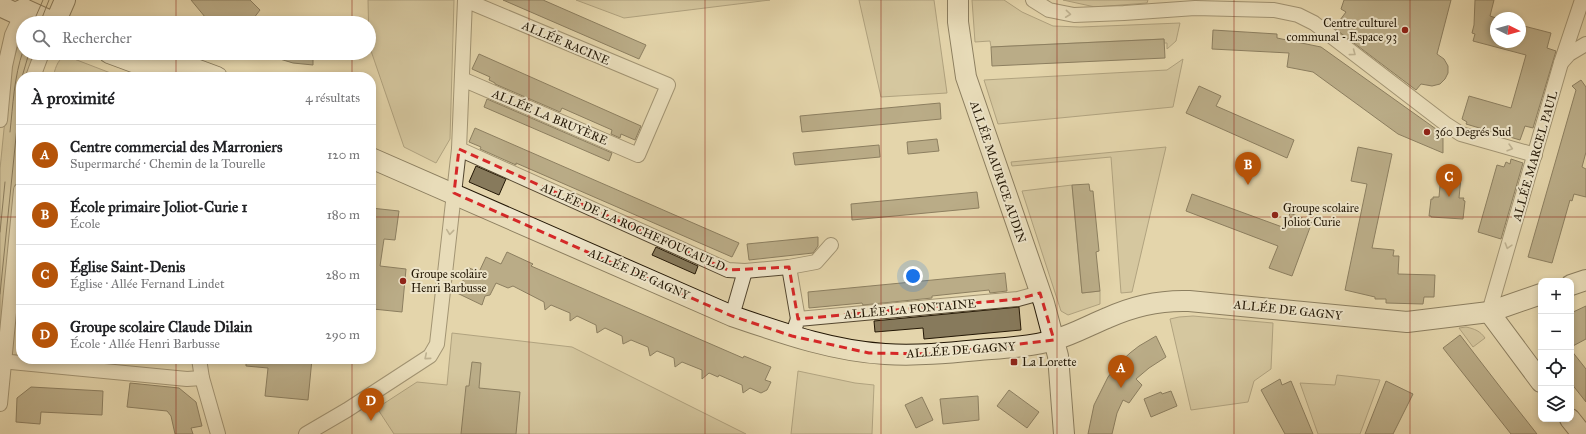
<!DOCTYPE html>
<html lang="fr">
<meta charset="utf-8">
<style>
body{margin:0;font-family:"IM FELL Great Primer",serif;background:#f6f6f6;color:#202124}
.controls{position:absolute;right:12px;bottom:12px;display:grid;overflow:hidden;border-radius:8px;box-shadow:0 2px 6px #0003}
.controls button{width:36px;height:36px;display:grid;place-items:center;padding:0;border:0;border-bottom:1px solid #e0e0e0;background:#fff;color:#202124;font:20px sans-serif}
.compass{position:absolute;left:1490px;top:12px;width:36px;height:36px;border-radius:50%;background:#fff;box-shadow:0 2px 6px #0003;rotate:96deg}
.you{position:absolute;left:913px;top:276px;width:14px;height:14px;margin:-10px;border:3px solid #fff;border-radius:50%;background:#1a73e8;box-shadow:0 0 0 6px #1a73e833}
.badge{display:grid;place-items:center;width:26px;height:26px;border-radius:50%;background:#b45309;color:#fff;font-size:13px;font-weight:700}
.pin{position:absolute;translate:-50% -33px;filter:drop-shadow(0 1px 2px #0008)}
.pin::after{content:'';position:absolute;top:21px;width:14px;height:12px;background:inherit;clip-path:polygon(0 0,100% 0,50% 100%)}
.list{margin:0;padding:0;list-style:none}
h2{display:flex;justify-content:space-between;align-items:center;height:52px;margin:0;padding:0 16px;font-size:17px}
h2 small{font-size:13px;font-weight:400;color:#757577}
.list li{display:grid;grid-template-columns:26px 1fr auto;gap:12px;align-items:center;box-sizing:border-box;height:60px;padding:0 16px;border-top:1px solid #e0e0e0}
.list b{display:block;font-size:15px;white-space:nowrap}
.list p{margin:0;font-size:13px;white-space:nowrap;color:#757577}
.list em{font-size:13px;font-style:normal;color:#757577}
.icon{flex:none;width:22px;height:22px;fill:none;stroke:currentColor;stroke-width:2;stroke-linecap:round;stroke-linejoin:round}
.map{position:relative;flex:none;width:1586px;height:434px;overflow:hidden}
.search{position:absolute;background:#fff;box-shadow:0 2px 6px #0003;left:16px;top:16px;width:360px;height:44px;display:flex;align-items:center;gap:10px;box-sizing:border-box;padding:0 14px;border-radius:22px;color:#757577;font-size:15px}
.panel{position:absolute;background:#fff;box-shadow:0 2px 6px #0003;left:16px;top:72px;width:360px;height:292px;border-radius:16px}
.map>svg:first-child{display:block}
</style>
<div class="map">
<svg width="1586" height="434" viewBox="0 0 1586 434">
<rect width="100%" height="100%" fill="#e4d5ac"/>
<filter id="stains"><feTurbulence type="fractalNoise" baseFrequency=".005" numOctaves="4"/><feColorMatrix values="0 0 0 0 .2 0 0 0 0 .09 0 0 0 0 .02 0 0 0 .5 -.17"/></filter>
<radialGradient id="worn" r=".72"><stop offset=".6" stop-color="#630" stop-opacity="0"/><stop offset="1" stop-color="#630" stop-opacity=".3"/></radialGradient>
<g fill="#c3b590" stroke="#73664a">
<polygon points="368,0 454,0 450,139 436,163 404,147 369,45"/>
<polygon points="576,0 770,0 624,18"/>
<polygon points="859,0 934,0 947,93 881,97"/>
<polygon points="972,0 1004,0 1022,12 1053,26 1080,27 1180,23 1176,41 1167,49 1167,43 1164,43 1164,39 991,47 990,41 975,42"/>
<polygon points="1063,0 1148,0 1147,3 1095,7"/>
<polygon points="18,46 23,48 23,53 38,53 29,77 21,77 21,153 3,330 0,330 0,169 10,69"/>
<path d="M64 57H69L121 77H53C55 70 57 60 64 57Z"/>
<polygon points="1183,59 1173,107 998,124 984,80 1167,70"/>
<polygon points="1166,147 1132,292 1121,293 1111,157 1012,166 1011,162"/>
<polygon points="1072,185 1082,293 1100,291 1100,304 1068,315 1061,311 1022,191"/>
<polygon points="1193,316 1273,323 1271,369 1254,381 1248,402 1191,410 1170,319 1179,317"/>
<path d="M1466 327C1475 329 1480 331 1485 338L1473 347 1459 328Z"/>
<polygon points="452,333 572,347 746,434 394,434 377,408 417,382 447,385"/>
<polygon points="798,371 855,383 874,385 872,434 791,434"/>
<polygon points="1337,375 1380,380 1360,434 1318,434 1300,383 1335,385"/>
</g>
<g fill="#877a5c" stroke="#231705">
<polygon points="191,0 250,0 260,10 250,23 210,23"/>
<polygon points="503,0 543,0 646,45 639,59"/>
<polygon points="1344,0 1451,0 1437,54 1444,59 1448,66 1448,73 1445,79 1440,84 1432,86 1421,84 1416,90 1334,28 1346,12 1341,9"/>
<polygon points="1475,0 1494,0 1490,16 1496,18 1496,42 1520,42 1520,25 1551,33 1547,48 1556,51 1533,128 1525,126 1520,140 1466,124 1467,122 1462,119 1469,96 1511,108 1526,55 1473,41 1475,34 1472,33 1474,25"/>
<polygon points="1213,30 1277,34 1277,38 1321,47 1443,134 1443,153 1398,134 1313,72 1287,67 1289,53 1212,49"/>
<polygon points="1164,39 1165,58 992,66 991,47"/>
<polygon points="270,53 313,53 313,65 293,63 270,56"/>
<polygon points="479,54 641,126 635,140 621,134 620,138 611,134 612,130 562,108 560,112 495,84 495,83 489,80 490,77 472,69"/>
<polygon points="1581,80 1586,87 1586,152 1582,167 1586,169 1586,197 1574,194 1572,201 1570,200 1552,263 1528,257 1576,90 1572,86"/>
<polygon points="1199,86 1221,96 1216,106 1294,140 1287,158 1186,113"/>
<polygon points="487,99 612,153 609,161 484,107"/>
<polygon points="940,103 941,119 802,132 800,116"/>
<polygon points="475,128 739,243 732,257 516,163 516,165 480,149 481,147 469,142"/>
<polygon points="937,139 939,151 908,154 907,142"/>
<polygon points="879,145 880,157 795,165 793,153"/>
<polygon points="1358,147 1392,154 1372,248 1394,250 1393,256 1399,256 1398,274 1435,275 1434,297 1424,297 1423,304 1386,303 1386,299 1375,299 1375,297 1345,290 1367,184 1351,181"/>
<polygon points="1511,159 1523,163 1501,239 1478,232 1497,165 1504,167 1506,162 1510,164"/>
<polygon points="476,166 506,179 499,195 469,182"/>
<polygon points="1441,175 1461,177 1459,198 1464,198 1463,200 1465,201 1463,219 1431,217 1431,216 1429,216 1431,199 1433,199 1433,197 1439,197"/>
<polygon points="1089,184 1090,191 1093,191 1099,251 1096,252 1100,291 1082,293 1072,185"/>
<polygon points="977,192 979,208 852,220 851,204"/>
<polygon points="1192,194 1285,228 1290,213 1312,222 1292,276 1269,268 1278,246 1186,211"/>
<polygon points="371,208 399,211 395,240 384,239 380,266 406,269 402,312 373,309 375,295 371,294"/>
<polygon points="818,237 818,246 813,253 749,260 747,244"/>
<polygon points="656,247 698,266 695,274 652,255"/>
<polygon points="507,252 533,264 531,266 743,358 744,356 771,367 765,380 771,382 767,390 761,393 750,388 743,393 742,385 719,375 718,377 709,373 702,379 702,370 682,362 675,367 674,358 657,351 650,356 648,347 631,340 623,344 622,336 605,328 597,333 596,325 577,316 570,321 570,313 551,305 545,310 544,302 513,286 508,288 496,283 490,295 485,296 482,305 457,293 469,268 479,272 486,257 501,264"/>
<polygon points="1005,273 1007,291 990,293 989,290 932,296 932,298 863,305 862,303 809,308 808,292"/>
<polygon points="1586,306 1586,339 1571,347 1571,313"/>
<polygon points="1019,307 1021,330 924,339 923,328 875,332 874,321"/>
<polygon points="1460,335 1504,392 1537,434 1511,434 1443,348"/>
<polygon points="1156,336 1166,357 1149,368 1136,379 1142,385 1129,403 1123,400 1117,413 1112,434 1088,434 1094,405 1108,377 1118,364 1130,353 1139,346"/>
<polygon points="1571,350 1586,369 1586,402 1571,383"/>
<polygon points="246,359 312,359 308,400 265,396 268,368 246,366"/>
<polygon points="472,362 481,363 479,388 520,392 516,434 461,434 466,386 469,386"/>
<polygon points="1280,379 1282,385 1291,381 1313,434 1285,434 1261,390"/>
<polygon points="1386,381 1413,394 1393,434 1365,434"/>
<polygon points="130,383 179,388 196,402 202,426 191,428 193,434 175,434 171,416 167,411 127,407"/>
<polygon points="31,387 103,391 102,415 41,412 40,424 16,422 17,398"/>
<polygon points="1009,390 1039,412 1027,428 997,406"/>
<polygon points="1171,391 1177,406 1151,417 1144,399 1161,392 1162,394"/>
<polygon points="978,396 979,420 943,424 940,399"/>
<polygon points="922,397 933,420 916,428 905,405"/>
</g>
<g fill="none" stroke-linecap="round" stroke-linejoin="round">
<g stroke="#53462f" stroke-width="16">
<g id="street">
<polyline points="1033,0 1049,10 1074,15 1124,13 1195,8 1274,10 1298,15 1314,23 1447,125 1461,134 1535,155"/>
<polyline points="1561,63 1569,54 1586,44"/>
<polyline points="33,77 42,53"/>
<polyline points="0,120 5,66 12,35 24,9"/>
<polyline points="459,149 728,270 745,271 789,267 816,262 831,245"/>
<polyline points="789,267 798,319"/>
<polyline points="1489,312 1561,63 1582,0"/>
<polyline points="732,316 745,271"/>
<polyline points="792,336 798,319 1018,299 1040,293"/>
<polyline points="199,359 202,378 218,434"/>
<polyline points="0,361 187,379 202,378"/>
<polyline points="0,404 21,190"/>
<polyline points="306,434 347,410 430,356 437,344 459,149 465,0 668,85 638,155 462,79"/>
</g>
</g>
<g stroke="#231705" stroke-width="22">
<g id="secondary">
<polyline points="958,0 958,22 966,77 1044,303 1058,356 1064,434"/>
<polyline points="0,6 15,13 24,9"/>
<polyline points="24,9 55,23"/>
<polyline points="55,23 65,0"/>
<polyline points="109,53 174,77"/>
<polyline points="152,53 217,77"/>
<path d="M371 158 732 316C782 333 832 351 885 354 916 356 948 353 979 350 1003 348 1030 347 1054 340 1072 335 1090 325 1107 318 1133 306 1160 300 1189 301L1407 322 1489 312 1541 294"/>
<polyline points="1571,285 1586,280"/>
<polyline points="1489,312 1541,382"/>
<polyline points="1570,419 1582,434"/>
</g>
</g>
<use href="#street" stroke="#ede4c9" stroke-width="14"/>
<use href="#secondary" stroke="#ede4c9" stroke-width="20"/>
<g stroke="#231705" stroke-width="1">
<polyline points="33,23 43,0"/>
<polyline points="40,23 49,0"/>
<polyline points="22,77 29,53"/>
<path d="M10 132C13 105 14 77 23 51"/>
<polyline points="0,232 5,182"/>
<polyline points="0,294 21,88"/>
</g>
</g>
<defs><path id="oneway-chevron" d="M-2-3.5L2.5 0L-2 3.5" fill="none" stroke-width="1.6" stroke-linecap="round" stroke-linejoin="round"/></defs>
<g stroke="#928871">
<use href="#oneway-chevron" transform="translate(1068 14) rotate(6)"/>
<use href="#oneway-chevron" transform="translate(1353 53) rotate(37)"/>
<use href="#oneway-chevron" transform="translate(1510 148) rotate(16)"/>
<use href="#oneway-chevron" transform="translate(450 232) rotate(96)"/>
<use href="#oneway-chevron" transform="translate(1508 246) rotate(107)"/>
<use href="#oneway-chevron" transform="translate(427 357) rotate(140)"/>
</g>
<path d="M0 0H1586V434H0ZM459 149 728 270 789 267 798 319 1018 299 1040 293 1054 340 935 354 869 353 792 336 732 316 454 193Z" fill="#e4d5ac" fill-opacity=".55" fill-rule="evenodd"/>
<path fill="none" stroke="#d62828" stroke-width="3" stroke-dasharray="8 5" stroke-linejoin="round" d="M459 149 728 270 789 267 798 319 1018 299 1040 293 1054 340 935 354 869 353 792 336 732 316 454 193Z"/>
<path fill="none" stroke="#8f2418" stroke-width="1" stroke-opacity="0.55" d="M176 0V23M352 0V23M529 0V434M705 0V434M881 0V434M1057 0V434M1234 0V434M1410 0V434M176 53V77M352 53V77M0 217H21M371 217H1586M176 359V434M352 359V434"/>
<g fill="#8f2418" stroke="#ede4c9" stroke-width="1.5">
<circle cx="1405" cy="30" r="4"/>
<circle cx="1427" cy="132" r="4"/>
<circle cx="1275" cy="215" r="4"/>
<circle cx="403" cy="281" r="4"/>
<rect x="1010" y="358" width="8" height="8" rx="2"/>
</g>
<g text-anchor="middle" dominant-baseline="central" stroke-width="4" stroke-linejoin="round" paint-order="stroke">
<g font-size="12" fill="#231705" stroke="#ede4c9" text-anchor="start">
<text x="1397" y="23" text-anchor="end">Centre culturel<tspan x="1397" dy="14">communal - Espace 93</tspan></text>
<text x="1435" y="132">360 Degrés Sud</text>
<text x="1283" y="208">Groupe scolaire<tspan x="1283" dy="14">Joliot Curie</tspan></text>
<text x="411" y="274">Groupe scolaire<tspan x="411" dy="14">Henri Barbusse</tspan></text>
<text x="1022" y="362">La Lorette</text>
</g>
<g font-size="12" fill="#231705" stroke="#ede4c9">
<text transform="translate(566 43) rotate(23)">ALLÉE RACINE</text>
<text transform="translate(550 117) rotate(23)">ALLÉE LA BRUYÈRE</text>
<text transform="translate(1535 156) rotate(-74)">ALLÉE MARCEL PAUL</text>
<text transform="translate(998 172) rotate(71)">ALLÉE MAURICE AUDIN</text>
<text transform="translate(633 227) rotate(24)">ALLÉE DE LA ROCHEFOUCAULD</text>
<text transform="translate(639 274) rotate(24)">ALLÉE DE GAGNY</text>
<text transform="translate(910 309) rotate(-5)">ALLÉE LA FONTAINE</text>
<text transform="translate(1288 310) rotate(6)">ALLÉE DE GAGNY</text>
<text transform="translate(961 350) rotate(-4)">ALLÉE DE GAGNY</text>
</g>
</g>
<rect width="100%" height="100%" filter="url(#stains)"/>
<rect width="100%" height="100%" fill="url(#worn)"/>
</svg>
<div class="controls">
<button>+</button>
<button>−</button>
<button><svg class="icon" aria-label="locate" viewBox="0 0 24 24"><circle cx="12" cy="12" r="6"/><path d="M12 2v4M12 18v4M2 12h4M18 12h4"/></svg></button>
<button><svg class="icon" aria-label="layers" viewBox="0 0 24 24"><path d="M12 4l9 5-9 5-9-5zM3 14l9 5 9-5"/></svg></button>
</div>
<svg class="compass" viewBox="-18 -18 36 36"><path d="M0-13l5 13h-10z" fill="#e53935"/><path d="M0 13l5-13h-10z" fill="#757577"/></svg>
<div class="you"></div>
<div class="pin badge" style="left:1121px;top:388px">A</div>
<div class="pin badge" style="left:1248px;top:185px">B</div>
<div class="pin badge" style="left:1449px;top:197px">C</div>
<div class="pin badge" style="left:371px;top:421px">D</div>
<div class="search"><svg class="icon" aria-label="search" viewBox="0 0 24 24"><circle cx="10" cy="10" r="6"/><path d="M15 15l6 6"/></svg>Rechercher</div>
<section class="panel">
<h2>À proximité<small>4 résultats</small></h2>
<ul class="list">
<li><span class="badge">A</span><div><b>Centre commercial des Marroniers</b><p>Supermarché · Chemin de la Tourelle</p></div><em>120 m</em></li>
<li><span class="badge">B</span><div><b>École primaire Joliot-Curie 1</b><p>École</p></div><em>180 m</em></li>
<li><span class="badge">C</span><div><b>Église Saint-Denis</b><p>Église · Allée Fernand Lindet</p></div><em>280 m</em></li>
<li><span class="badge">D</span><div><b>Groupe scolaire Claude Dilain</b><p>École · Allée Henri Barbusse</p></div><em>290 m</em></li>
</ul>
</section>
</div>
